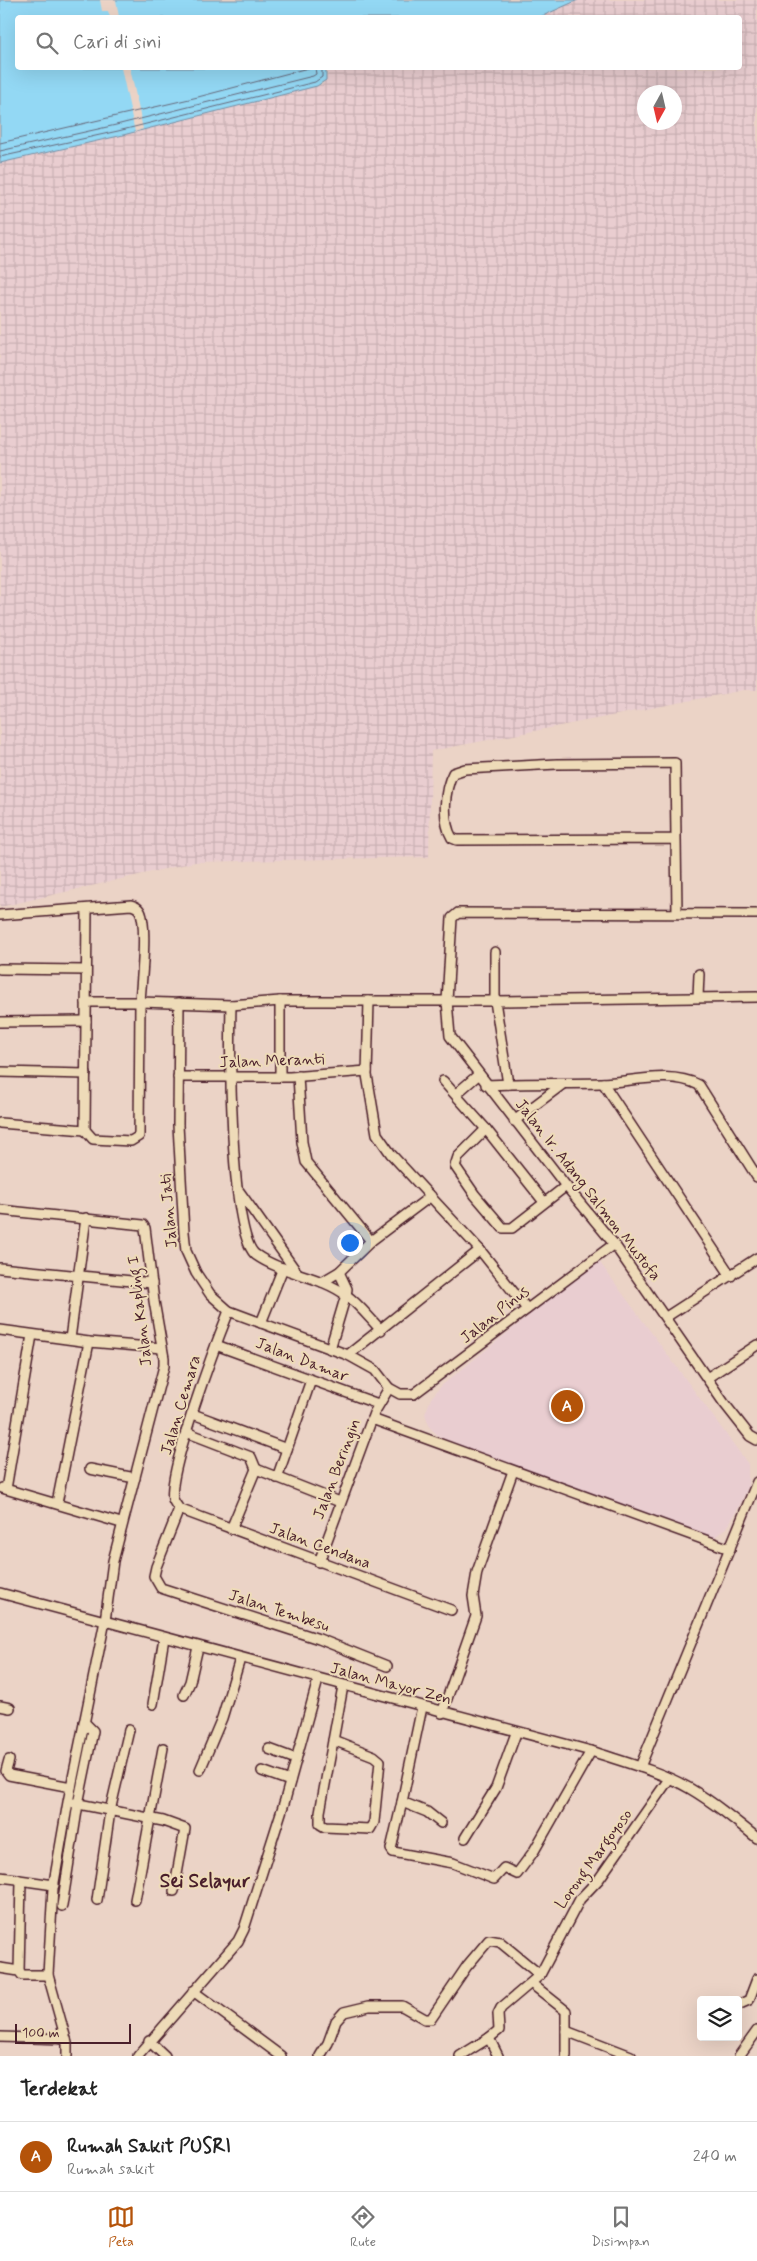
<!DOCTYPE html>
<html lang="id">
<style>
body{margin:0;font-family:Mynerve,sans-serif;background:#f6f6f6;color:#222}
.controls{position:absolute;right:15px;bottom:15px;display:grid;overflow:hidden;border-radius:5px;box-shadow:0 5px 20px #0002}
.controls button{width:45px;height:45px;display:grid;place-items:center;padding:0;border:0;border-bottom:1px solid #e0e0e0;background:#fff;color:#222;font:25px sans-serif}
.compass{position:absolute;left:637px;top:85px;width:45px;height:45px;border-radius:50%;background:#fff;box-shadow:0 5px 20px #0002;rotate:188deg}
.scale{position:absolute;left:15px;bottom:12px;width:116px;box-sizing:border-box;padding-left:5px;border:2px solid #4a1f2b;border-top:0;font-size:14px;line-height:18px;white-space:nowrap;color:#4a1f2b;-webkit-text-stroke:4px #eedbb8;paint-order:stroke}
.you{position:absolute;left:349px;top:1242px;width:18px;height:18px;margin:-12px;border:4px solid #fff;border-radius:50%;background:#1a73e8;box-shadow:0 0 0 8px #1a73e833}
.badge{display:grid;place-items:center;width:32px;height:32px;border-radius:50%;background:#b45309;color:#fff;font-size:16px;font-weight:700}
.pin{position:absolute;translate:-50% -50%;border:2px solid #fff;box-shadow:0 1px 5px #0006}
.list{margin:0;padding:0;list-style:none}
h2{display:flex;justify-content:space-between;align-items:center;height:65px;margin:0;padding:0 20px;font-size:21px}
h2 small{font-size:16px;font-weight:400;color:#767676}
.list li{display:grid;grid-template-columns:32px 1fr auto;gap:15px;align-items:center;box-sizing:border-box;height:70px;padding:0 20px;border-top:1px solid #e0e0e0}
.list b{display:block;font-size:19px;white-space:nowrap}
.list p{margin:0;font-size:16px;white-space:nowrap;color:#767676}
.list em{font-size:16px;font-style:normal;color:#767676}
.icon{flex:none;width:28px;height:28px;fill:none;stroke:currentColor;stroke-width:2;stroke-linecap:round;stroke-linejoin:round}
.map{position:relative;flex:none;width:757px;height:2056px;overflow:hidden}
.search{position:absolute;background:#fff;box-shadow:0 5px 20px #0002;left:15px;right:15px;top:15px;height:55px;display:flex;align-items:center;gap:12px;box-sizing:border-box;padding:0 18px;border-radius:5px;color:#767676;font-size:19px}
.sheet{height:135px;background:#fff}
nav{display:flex;justify-content:space-around;align-items:center;box-sizing:border-box;height:70px;border-top:1px solid #e0e0e0;background:#fff;font-size:14px;color:#767676}
nav a{display:grid;justify-items:center;gap:2px}
nav .on{color:#b45309}
.map>svg:first-child{display:block}
</style>
<div class="map">
<svg width="757" height="2056" viewBox="0 0 757 2056">
<defs>
<pattern id="industrial-grid" width="8" height="8" patternUnits="userSpaceOnUse" patternTransform="scale(1.25)"><rect width="8" height="8" fill="#e9cdd0"/><path d="M0 4h8M4 0v8" fill="none" stroke="#c9b0b3"/></pattern>
</defs>
<rect width="100%" height="100%" fill="#ebd3c6"/>
<filter id="ink" filterUnits="userSpaceOnUse"><feTurbulence type="fractalNoise" baseFrequency=".02" numOctaves="2"/><feDisplacementMap in="SourceGraphic" scale="10" xChannelSelector="R" yChannelSelector="G"/><feConvolveMatrix kernelMatrix="1 2 1 2 8 2 1 2 1" color-interpolation-filters="sRGB"/></filter>
<g filter="url(#ink)">
<polygon fill="#e9cdd0" points="598,1260 748,1464 748,1487 741,1503 728,1526 714,1538 657,1520 441,1438 430,1428 425,1414 431,1398 441,1386"/>
<path fill="url(#industrial-grid)" fill-rule="evenodd" d="M578 0H757V690H744L431 751 429 857 195 862 0 907V163L119 136 317 86 323 84 328 74 326 68H740V18L538 17ZM644 92H674V122H644Z"/>
<polygon fill="#93d8f4" stroke="#768ea4" points="0,0 578,0 538,18 18,18 18,68 326,68 326,80 317,86 119,136 0,163"/>
<g fill="#ebd3c6">
<polygon points="100,0 116,0 119,17 110,17 108,11 102,11"/>
<polygon points="121,68 130,68 143,129 135,132"/>
</g>
<g fill="none" stroke-linecap="round" stroke-linejoin="round">
<g stroke="#67697b" stroke-width="1">
<polyline points="0,143 198,97 308,68"/>
<polyline points="0,151 116,125 313,76 316,74 315,68"/>
<polyline points="0,157 118,131 315,82 322,77 322,68"/>
</g>
<g stroke="#4a1f2b" stroke-width="12">
<g id="minor">
<path d="M676 839 457 840 452 838C442 821 444 790 453 773L465 769 557 764 675 763 677 913"/>
<polyline points="87,909 85,1130 93,1139 131,1141 139,1136 140,1002 231,1005 280,1001 495,1001 757,997"/>
<polyline points="757,914 458,913 452,918 447,1001 450,1036 566,1186 614,1244 724,1403 750,1436 757,1440"/>
<path d="M0 915 131 905C135 906 138 907 140 911 148 926 141 983 140 1002H86"/>
<polyline points="495,952 495,1001 508,1084"/>
<polyline points="0,969 86,970"/>
<polyline points="698,997 699,974"/>
<polyline points="369,1001 367,1075 377,1134 391,1154 480,1250"/>
<polyline points="179,1003 178,1125 184,1232 186,1251 196,1273 210,1294 229,1311 348,1355 375,1370 389,1388 400,1394 414,1394 614,1244"/>
<path d="M231 1005C230 1043 229 1236 256 1255 283 1274 319 1275 346 1295 359 1304 370 1319 381 1330"/>
<polyline points="0,1022 86,1021"/>
<polyline points="0,1072 86,1074"/>
<polyline points="298,1076 302,1142 306,1162 371,1241"/>
<polyline points="178,1077 290,1077 367,1071"/>
<polyline points="280,1077 280,1001"/>
<polyline points="443,1081 486,1129 544,1202"/>
<polyline points="603,1083 731,1276"/>
<path d="M486 1085C525 1083 563 1084 601 1083 632 1082 670 1070 699 1085L757 1177"/>
<polyline points="456,1094 478,1075"/>
<polyline points="514,1121 563,1084"/>
<polyline points="0,1123 85,1130"/>
<polyline points="486,1129 458,1157 455,1166 475,1195 503,1228 512,1228 566,1186"/>
<polyline points="239,1191 298,1274"/>
<polyline points="0,1210 143,1225 145,1228 154,1301 164,1358 164,1366 113,1561 105,1621 68,1802 53,1888 48,1975 67,2043 67,2056"/>
<polyline points="0,1268 152,1283"/>
<polyline points="322,1282 339,1272 371,1241 431,1196"/>
<polyline points="666,1317 757,1258"/>
<polyline points="261,1323 283,1268"/>
<polyline points="0,1330 89,1342 162,1348"/>
<polyline points="70,1339 86,1218"/>
<polyline points="216,1345 378,1404"/>
<polyline points="330,1349 346,1295 347,1289 339,1272"/>
<polyline points="348,1355 480,1250 527,1309"/>
<polyline points="707,1378 757,1345"/>
<polyline points="193,1414 287,1449"/>
<polyline points="372,1419 730,1549"/>
<polyline points="186,1432 251,1457 256,1469"/>
<polyline points="90,1469 135,1478"/>
<polyline points="277,1478 311,1380"/>
<polyline points="2,1488 121,1523"/>
<polyline points="6,1489 32,1335"/>
<polyline points="57,1503 89,1342"/>
<polyline points="179,1509 156,1567 154,1576 161,1588 319,1639 387,1666"/>
<polyline points="179,1509 451,1610"/>
<path d="M179 1509C177 1506 174 1502 173 1499 167 1473 217 1341 229 1311"/>
<polyline points="231,1529 256,1469 340,1502"/>
<polyline points="319,1562 374,1413 389,1388"/>
<path d="M0 1593 591 1751C624 1762 659 1771 689 1788 713 1802 735 1820 757 1838"/>
<polyline points="184,1695 190,1682 198,1647"/>
<polyline points="153,1704 164,1638"/>
<polyline points="0,1706 10,1708"/>
<polyline points="422,1707 402,1802 427,1812 441,1823"/>
<polyline points="442,1713 476,1616 473,1596 477,1572 513,1471"/>
<polyline points="333,1740 374,1756 380,1761 374,1822 370,1829 325,1827 320,1824 320,1812 343,1686"/>
<polyline points="269,1749 296,1759"/>
<polyline points="9,1760 6,1771 9,1775 71,1787"/>
<polyline points="640,1767 757,1482"/>
<polyline points="200,1770 222,1718 240,1659"/>
<polyline points="262,1771 290,1781"/>
<polyline points="402,1802 391,1849 393,1852 453,1863 494,1879 504,1868 517,1874 534,1851 591,1751"/>
<polyline points="74,1803 163,1821 185,1829 174,1891"/>
<polyline points="465,1838 496,1788 516,1733"/>
<polyline points="0,1877 17,1879 21,1881 19,1971"/>
<polyline points="19,1880 54,1885"/>
<polyline points="97,1900 110,1811 129,1730"/>
<polyline points="135,1900 163,1748"/>
<polyline points="62,1906 78,1804 93,1731 84,1722"/>
<polyline points="0,1968 19,1971 22,1975 48,1975"/>
<polyline points="532,1984 566,2011 566,2056"/>
<polyline points="193,1991 281,2056"/>
<polyline points="740,2004 749,2000 757,1979"/>
<polyline points="566,2031 631,2056"/>
<polyline points="0,2037 66,2039"/>
<polyline points="149,2041 165,2056"/>
<polyline points="138,2056 238,1941 244,1929 285,1800 318,1680"/>
<polyline points="320,2056 328,2043 336,2021 344,2012 369,2006 402,2006 425,2019 431,2019 467,1966 489,1940 500,1942 540,1975"/>
<polyline points="460,2056 489,2038"/>
<polyline points="498,2056 489,2038 499,2030 498,2014 501,2008 540,1975 580,1899 599,1879 669,1779"/>
<polyline points="739,2056 757,2031"/>
</g>
</g>
<use href="#minor" stroke="#eedbb8" stroke-width="9"/>
</g>
</g>
<g text-anchor="middle" dominant-baseline="central" stroke-width="4" stroke-linejoin="round" paint-order="stroke">
<g font-size="16" fill="#4a1f2b" stroke="#eedbb8">
<text transform="translate(272 1061) rotate(-2)">Jalan Meranti</text>
<text transform="translate(588 1190) rotate(52)">Jalan Ir. Adang Salmon Mustofa</text>
<text transform="translate(169 1211) rotate(-95)">Jalan Jati</text>
<text transform="translate(140 1311) rotate(-97)">Jalan Kapling I</text>
<text transform="translate(495 1315) rotate(-38)">Jalan Pinus</text>
<text transform="translate(302 1360) rotate(21)">Jalan Damar</text>
<text transform="translate(181 1405) rotate(-73)">Jalan Cemara</text>
<text transform="translate(337 1469) rotate(-69)">Jalan Beringin</text>
<text transform="translate(320 1546) rotate(20)">Jalan Cendana</text>
<text transform="translate(279 1611) rotate(18)">Jalan Tembesu</text>
<text transform="translate(391 1684) rotate(15)">Jalan Mayor Zen</text>
<text transform="translate(594 1859) rotate(-54)">Lorong Margoyoso</text>
</g>
<g font-size="19" font-weight="bold" fill="#4a1f2b" stroke="#eedbb8">
<text x="205" y="1881">Sei Selayur</text>
</g>
</g>
</svg>
<div class="controls">
<button><svg class="icon" aria-label="layers" viewBox="0 0 24 24"><path d="M12 4l9 5-9 5-9-5zM3 14l9 5 9-5"/></svg></button>
</div>
<svg class="compass" viewBox="-18 -18 36 36"><path d="M0-13l5 13h-10z" fill="#e53935"/><path d="M0 13l5-13h-10z" fill="#767676"/></svg>
<div class="scale">100 m</div>
<div class="you"></div>
<div class="pin badge" style="left:567px;top:1406px">A</div>
<div class="search"><svg class="icon" aria-label="search" viewBox="0 0 24 24"><circle cx="10" cy="10" r="6"/><path d="M15 15l6 6"/></svg>Cari di sini</div>
</div>
<section class="sheet">
<h2>Terdekat<small></small></h2>
<ul class="list">
<li><span class="badge">A</span><div><b>Rumah Sakit PUSRI</b><p>Rumah sakit</p></div><em>240 m</em></li>
</ul>
</section>
<nav>
<a class="on"><svg class="icon" aria-label="map" viewBox="0 0 24 24"><path d="M3 6l6-2 6 2 6-2v14l-6 2-6-2-6 2zM9 4v14M15 6v14"/></svg>Peta</a>
<a><svg class="icon" aria-label="directions" viewBox="0 0 24 24"><path d="M12 3l9 9-9 9-9-9zM9 14v-3h6M13 9l2 2-2 2"/></svg>Rute</a>
<a><svg class="icon" aria-label="saved" viewBox="0 0 24 24"><path d="M7 4h10v16l-5-4-5 4z"/></svg>Disimpan</a>
</nav>
